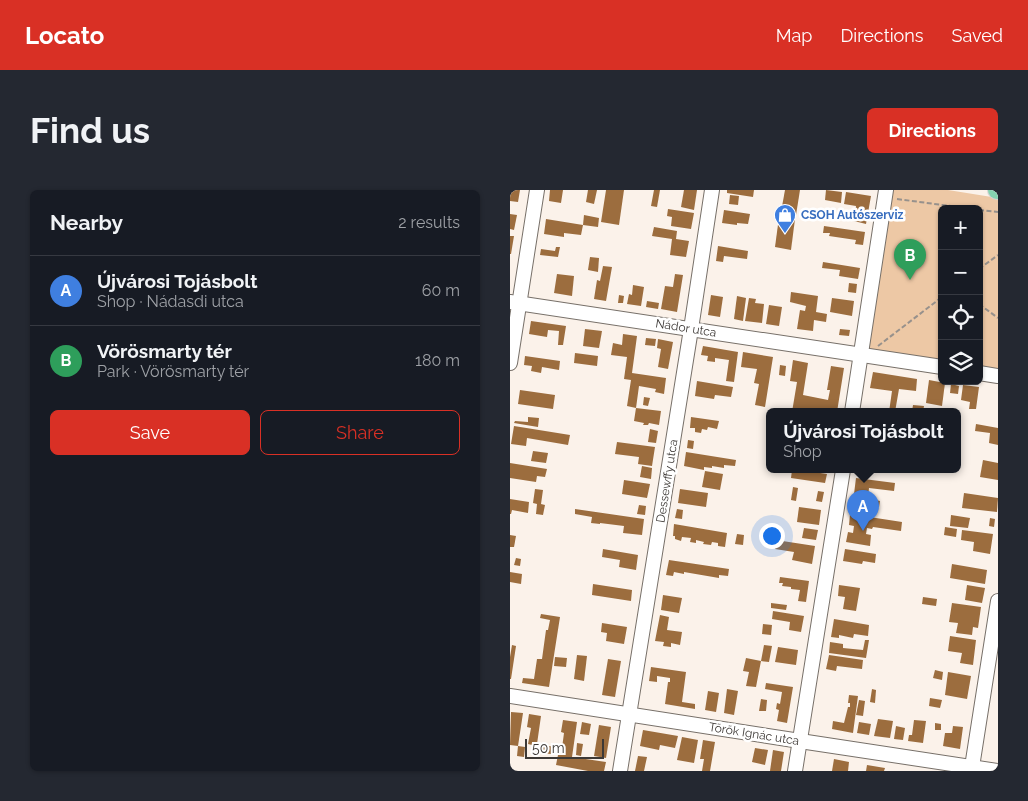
<!DOCTYPE html>
<meta charset="utf-8">
<style>
body{margin:0;font-family:Raleway,sans-serif;background:#242831;color:#f1f3f6}
.controls{position:absolute;right:15px;top:15px;display:grid;overflow:hidden;border-radius:8px;box-shadow:0 1px 4px #0004}
.controls button{width:45px;height:45px;display:grid;place-items:center;padding:0;border:0;border-bottom:1px solid #363941;background:#171b24;color:#f1f3f6;font:25px sans-serif}
.scale{position:absolute;left:15px;bottom:12px;width:79px;box-sizing:border-box;padding-left:5px;border:2px solid #3d3936;border-top:0;font-size:14px;line-height:18px;white-space:nowrap;color:#3d3936;-webkit-text-stroke:4px #fff;paint-order:stroke}
.you{position:absolute;left:261px;top:345px;width:18px;height:18px;margin:-12px;border:4px solid #fff;border-radius:50%;background:#1a73e8;box-shadow:0 0 0 8px #1a73e833}
.badge{display:grid;place-items:center;width:32px;height:32px;border-radius:50%;background:#d93025;color:#fff;font-size:16px;font-weight:700}
.pin{position:absolute;translate:-50% -41px;filter:drop-shadow(0 1px 2px #0008)}
.pin::after{content:'';position:absolute;top:26px;width:18px;height:15px;background:inherit;clip-path:polygon(0 0,100% 0,50% 100%)}
.popup{position:absolute;left:256px;top:218px;width:195px;height:65px;box-sizing:border-box;display:grid;place-content:center;border-radius:8px;background:#171b24;filter:drop-shadow(0 1px 4px #0005);font-size:16px;white-space:nowrap;color:#9ea1a6}
.popup b{font-size:19px;color:#f1f3f6}
.popup::after{content:'';position:absolute;left:50%;top:100%;margin-left:-10px;border:10px solid transparent;border-top-color:#171b24}
.list{margin:0;padding:0;list-style:none}
h2{display:flex;justify-content:space-between;align-items:center;height:65px;margin:0;padding:0 20px;font-size:21px}
h2 small{font-size:16px;font-weight:400;color:#9ea1a6}
.list li{display:grid;grid-template-columns:32px 1fr auto;gap:15px;align-items:center;box-sizing:border-box;height:70px;padding:0 20px;border-top:1px solid #363941}
.list b{display:block;font-size:19px;white-space:nowrap}
.list p{margin:0;font-size:16px;white-space:nowrap;color:#9ea1a6}
.list em{font-size:16px;font-style:normal;color:#9ea1a6}
.actions{display:flex;gap:10px;padding:15px 20px}
.actions a{flex:1;padding:11px 0;border:1px solid #d93025;border-radius:8px;text-align:center;font-size:18px;color:#d93025}
.actions .main{background:#d93025;color:#fff}
.icon{flex:none;width:28px;height:28px;fill:none;stroke:currentColor;stroke-width:2;stroke-linecap:round;stroke-linejoin:round}
.map{position:relative;flex:none;width:488px;height:581px;overflow:hidden;border-radius:8px}
header{display:flex;align-items:center;gap:30px;box-sizing:border-box;height:70px;padding:0 25px;background:#d93025;color:#fff}
header strong{font-size:24px}
nav{display:flex;gap:28px;margin-inline-start:auto;font-size:18px}
.intro{display:flex;align-items:center;justify-content:space-between;box-sizing:border-box;height:120px;padding:0 30px}
h1{margin:0;font-size:35px}
.button{padding:12px 22px;border-radius:8px;background:#d93025;color:#fff;font-size:18px;font-weight:700}
main{display:flex;gap:30px;padding:0 30px}
aside{flex:1;background:#171b24;border-radius:8px;box-shadow:0 1px 4px #0004}
.map>svg:first-child{display:block}
</style>
<header>
<strong>Locato</strong>
<nav><a>Map</a><a>Directions</a><a>Saved</a></nav>
</header>
<div class="intro"><h1>Find us</h1><a class="button">Directions</a></div>
<main>
<aside>
<h2>Nearby<small>2 results</small></h2>
<ul class="list">
<li><span class="badge" style="background:#3f7fe0">A</span><div><b>Újvárosi Tojásbolt</b><p>Shop · Nádasdi utca</p></div><em>60 m</em></li>
<li><span class="badge" style="background:#2e9e5b">B</span><div><b>Vörösmarty tér</b><p>Park · Vörösmarty tér</p></div><em>180 m</em></li>
</ul>
<div class="actions"><a class="main">Save</a><a>Share</a></div>
</aside>
<div class="map">
<svg width="488" height="581" viewBox="0 0 488 581">
<rect width="100%" height="100%" fill="#fbf2ea"/>
<polygon fill="#edc8a5" points="383,0 438,0 488,8 488,184 469,181 469,19 432,19 432,175 357,162"/>
<g fill="#9c6d3e">
<polygon points="0,0 10,0 8,12 0,11"/>
<polygon points="40,0 53,0 51,13 39,11"/>
<polygon points="78,0 87,0 84,14 76,12"/>
<polygon points="96,0 114,0 109,35 91,32"/>
<polygon points="144,0 150,0 147,17 141,16"/>
<polygon points="174,0 187,0 184,20 171,17"/>
<polygon points="217,0 244,0 243,7 217,3"/>
<polygon points="275,0 290,0 286,25 271,22"/>
<polygon points="316,0 332,2 331,13 315,10"/>
<polygon points="336,2 361,6 356,34 344,31 346,16 334,14"/>
<polygon points="220,5 229,6 228,15 219,14"/>
<polygon points="158,19 184,23 181,39 161,36 162,27 157,26"/>
<polygon points="214,20 240,24 238,34 227,33 227,35 212,33"/>
<polygon points="0,24 7,25 4,40 0,39"/>
<polygon points="74,25 89,28 88,37 73,35"/>
<polygon points="269,27 285,29 281,60 265,57"/>
<polygon points="36,29 73,35 71,45 54,43 54,47 34,44"/>
<polygon points="314,36 355,42 353,55 345,54 346,50 319,46 320,43 313,43"/>
<polygon points="144,37 167,41 166,49 179,51 176,67 160,65 162,49 142,46"/>
<polygon points="0,46 4,46 1,64 0,64"/>
<polygon points="208,56 238,61 237,69 214,66 213,72 206,71"/>
<polygon points="46,57 50,57 48,67 30,65 31,59 45,61"/>
<polygon points="80,67 89,68 88,82 78,80"/>
<polygon points="313,72 350,78 348,89 329,86 330,80 312,78"/>
<polygon points="93,76 102,77 96,111 84,109 87,90 90,91"/>
<polygon points="47,84 64,86 62,106 44,103"/>
<polygon points="165,84 173,85 167,122 151,119 155,96 163,97"/>
<polygon points="339,93 347,94 346,103 338,102"/>
<polygon points="123,95 134,97 131,116 117,114 119,104 122,105"/>
<polygon points="281,102 308,106 306,122 317,124 316,132 304,130 303,141 287,139 290,120 295,121 296,116 280,112"/>
<polygon points="109,105 114,106 113,113 108,113"/>
<polygon points="201,105 213,107 210,127 198,125"/>
<polygon points="227,106 236,108 233,131 224,129"/>
<polygon points="239,108 246,109 245,113 254,114 252,133 235,131"/>
<polygon points="322,108 344,111 342,126 320,122"/>
<polygon points="137,111 149,113 148,119 136,117"/>
<polygon points="259,115 272,117 269,136 256,134"/>
<polygon points="21,131 56,136 53,155 48,155 49,141 38,140 37,147 19,144"/>
<polygon points="75,139 92,141 89,158 73,156"/>
<polygon points="330,139 340,140 339,146 329,145"/>
<polygon points="113,144 127,146 122,183 156,188 154,204 145,202 146,199 129,196 126,218 151,221 149,235 139,233 138,235 133,235 134,233 124,231 126,218 117,216 121,190 114,189 117,167 101,165 103,153 112,155"/>
<polygon points="136,148 146,149 145,156 135,155"/>
<polygon points="148,149 163,152 158,179 148,177 151,159 147,158"/>
<polygon points="193,156 228,162 224,192 216,191 219,170 205,168 205,172 197,171 198,166 191,165"/>
<polygon points="233,162 263,167 255,217 245,215 249,194 244,193 247,179 231,177"/>
<polygon points="65,163 88,166 87,176 64,173"/>
<polygon points="15,166 50,171 49,180 32,177 31,183 21,181 22,176 14,175"/>
<polygon points="283,170 298,173 293,205 318,210 320,200 317,200 321,176 334,178 327,222 303,222 300,221 300,222 282,222 287,192 280,191"/>
<polygon points="270,175 276,176 275,186 269,185"/>
<polygon points="363,182 407,189 406,201 389,199 385,222 379,222 382,201 360,198"/>
<polygon points="419,190 435,193 432,216 416,213"/>
<polygon points="187,191 223,197 221,207 205,205 204,209 185,206"/>
<polygon points="441,194 449,196 448,204 440,203"/>
<polygon points="453,195 469,197 466,219 459,219 460,212 451,210"/>
<polygon points="10,200 45,205 43,219 8,214"/>
<polygon points="134,207 140,208 138,216 133,215"/>
<polygon points="403,215 414,216 413,222 402,222"/>
<polygon points="357,218 376,221 376,222 356,222"/>
<polygon points="18,227 29,228 28,237 4,233 5,231 18,232"/>
<polygon points="181,227 209,231 207,239 198,237 197,240 192,239 191,243 185,242 185,238 180,238"/>
<polygon points="466,234 488,238 488,255 479,253 480,243 465,241"/>
<polygon points="4,236 60,245 58,255 17,248 16,256 1,254"/>
<polygon points="140,239 148,241 146,253 138,252"/>
<polygon points="178,250 184,251 183,259 177,258"/>
<polygon points="107,252 145,257 142,276 128,274 129,267 105,264"/>
<polygon points="23,261 38,263 36,273 21,271"/>
<polygon points="176,262 226,270 225,276 214,275 214,278 202,276 202,278 194,277 194,280 174,276"/>
<polygon points="473,270 488,273 488,290 470,287"/>
<polygon points="0,273 37,279 35,287 27,286 26,292 0,288"/>
<polygon points="132,276 142,278 141,289 130,287"/>
<polygon points="282,280 290,280 317,284 315,293 281,288"/>
<polygon points="347,280 357,280 356,286 347,285"/>
<polygon points="195,281 213,284 210,300 192,297"/>
<polygon points="346,288 385,293 384,301 359,298 358,307 344,304"/>
<polygon points="114,290 140,294 137,308 112,304"/>
<polygon points="283,297 288,298 286,311 281,310"/>
<polygon points="25,299 33,300 31,314 35,315 33,325 26,324 27,314 23,313"/>
<polygon points="170,299 198,303 196,317 168,313"/>
<polygon points="308,301 314,302 312,312 306,311"/>
<polygon points="454,303 488,308 487,322 452,318"/>
<polygon points="0,309 19,312 18,323 2,320 1,324 0,324"/>
<polygon points="362,309 370,311 369,317 361,315"/>
<polygon points="129,315 136,316 135,325 127,324"/>
<polygon points="289,317 311,320 309,335 287,332"/>
<polygon points="65,319 134,329 132,345 113,343 114,336 90,333 90,334 81,333 82,327 65,324"/>
<polygon points="167,319 173,320 172,329 165,328"/>
<polygon points="340,324 392,332 391,341 363,337 362,339 357,338 356,344 361,345 360,356 336,352 338,342 343,343 344,336 339,335"/>
<polygon points="441,325 460,328 458,338 440,336"/>
<polygon points="480,328 485,329 484,337 479,336"/>
<polygon points="164,334 217,343 215,357 208,356 208,353 202,352 201,355 193,354 194,352 186,350 186,353 180,352 181,348 172,347 171,351 165,349 165,346 163,346"/>
<polygon points="435,337 447,339 446,347 434,345"/>
<polygon points="294,338 308,340 306,350 292,348"/>
<polygon points="452,340 483,344 480,364 463,361 464,352 451,350"/>
<polygon points="227,344 234,345 233,355 225,354"/>
<polygon points="0,345 6,346 4,357 0,357"/>
<polygon points="266,350 305,356 302,374 282,370 284,362 265,359"/>
<polygon points="93,359 128,365 126,380 109,377 110,370 92,367"/>
<polygon points="335,359 366,364 365,373 353,371 352,374 333,371"/>
<polygon points="6,368 11,369 10,376 4,375"/>
<polygon points="159,370 219,379 218,386 209,385 209,388 174,382 174,384 164,382 163,386 156,385"/>
<polygon points="442,374 477,380 475,394 440,388"/>
<polygon points="0,382 12,384 11,394 0,392"/>
<polygon points="270,387 299,391 296,412 288,411 290,400 281,399 281,397 272,396 273,393 269,393"/>
<polygon points="83,394 122,400 121,411 82,405"/>
<polygon points="329,395 350,398 346,421 333,419 335,407 328,406"/>
<polygon points="457,395 475,398 472,413 455,410"/>
<polygon points="153,405 172,408 169,423 151,420"/>
<polygon points="413,407 427,409 426,416 412,414"/>
<polygon points="261,413 277,415 276,420 261,418"/>
<polygon points="442,413 471,417 468,438 463,437 462,445 446,443 448,433 439,432"/>
<polygon points="263,421 294,426 291,442 279,440 280,432 262,429"/>
<polygon points="31,424 50,427 39,497 12,493 13,488 24,489 27,469 32,469 36,440 38,440 40,430 30,428"/>
<polygon points="150,425 159,427 157,440 172,442 170,455 161,453 161,457 153,456 154,452 145,451"/>
<polygon points="324,429 359,435 358,446 344,444 343,448 329,445 329,448 321,447"/>
<polygon points="92,433 117,437 114,454 96,451 97,443 91,442"/>
<polygon points="253,434 262,435 261,445 252,444"/>
<polygon points="440,446 466,450 463,475 450,473 452,463 438,461"/>
<polygon points="355,450 359,450 356,468 319,463 320,452 333,454 333,458 353,460"/>
<polygon points="2,455 6,456 1,489 0,489 0,467"/>
<polygon points="254,455 262,456 259,472 251,471"/>
<polygon points="268,457 288,460 286,475 265,472"/>
<polygon points="67,465 77,466 74,491 64,489"/>
<polygon points="319,465 353,470 352,479 327,476 326,481 316,479"/>
<polygon points="45,467 57,468 56,477 44,476"/>
<polygon points="236,468 251,471 246,497 236,496 239,482 233,481"/>
<polygon points="98,469 111,471 105,507 92,505"/>
<polygon points="141,477 176,482 172,512 185,514 185,519 155,514 158,492 160,492 160,488 147,486 147,492 139,491"/>
<polygon points="425,480 433,482 432,490 423,488"/>
<polygon points="438,482 461,486 457,509 435,505"/>
<polygon points="256,493 283,497 277,533 267,531 269,520 266,519 267,513 270,514 272,502 255,499"/>
<polygon points="217,499 228,501 224,525 214,523"/>
<polygon points="362,499 366,500 365,513 360,512"/>
<polygon points="198,501 209,503 206,522 195,520"/>
<polygon points="339,505 348,506 343,543 322,539 323,531 334,533 338,517 340,517 340,513 338,513"/>
<polygon points="420,508 432,510 430,518 419,516"/>
<polygon points="251,509 257,510 256,521 249,521"/>
<polygon points="349,510 355,511 353,526 346,525"/>
<polygon points="1,522 13,523 8,556 0,555"/>
<polygon points="19,524 31,526 27,554 52,558 54,543 51,542 53,530 67,532 62,567 96,572 94,581 78,581 46,575 48,565 26,562 26,556 18,554 21,538 17,537"/>
<polygon points="368,529 383,531 380,548 364,546"/>
<polygon points="404,530 416,531 413,553 398,551 399,545 402,545"/>
<polygon points="72,532 81,534 79,545 70,544"/>
<polygon points="349,532 361,534 359,545 347,543"/>
<polygon points="425,533 431,534 431,540 425,540"/>
<polygon points="89,535 101,537 96,568 84,566"/>
<polygon points="386,536 395,538 393,550 384,549"/>
<polygon points="443,536 453,537 450,559 433,556 435,543 442,543"/>
<polygon points="133,540 168,546 165,558 150,555 149,560 130,556"/>
<polygon points="172,547 188,550 184,573 167,570"/>
<polygon points="193,550 205,552 200,581 192,581 194,569 190,569"/>
<polygon points="67,553 73,554 71,566 66,565"/>
<polygon points="8,556 15,557 14,567 7,566"/>
<polygon points="245,558 258,560 255,575 242,572"/>
<polygon points="263,560 274,562 271,581 260,581"/>
<polygon points="128,566 137,567 134,581 125,581"/>
<polygon points="324,569 339,572 338,581 322,581"/>
<polygon points="357,575 375,578 374,581 356,581"/>
</g>
<g fill="none" stroke-linecap="round" stroke-linejoin="round">
<g stroke="#777069" stroke-width="16">
<g id="minor">
<polyline points="0,112 432,177"/>
<polyline points="0,173 27,0"/>
<polyline points="469,183 488,186"/>
<polyline points="342,222 376,0"/>
<polyline points="0,506 290,551 488,581"/>
<polyline points="462,577 488,411"/>
<polyline points="110,581 181,139 202,0"/>
<polyline points="285,581 333,280"/>
</g>
</g>
<g stroke="#d4d3d3" stroke-width="20">
<polyline id="major" points="487,0 488,0"/>
</g>
<g stroke="#97918c" stroke-width="2" stroke-dasharray="5 2.5" stroke-linecap="butt">
<polyline points="387,9 463,19"/>
<polyline points="469,20 488,22"/>
<polyline points="469,79 488,65"/>
<polyline points="469,114 488,128"/>
<polyline points="368,156 432,107"/>
</g>
<use href="#minor" stroke="#fff" stroke-width="14"/>
<use href="#major" stroke="#85d3b0" stroke-width="18"/>
</g>
<defs>
<g id="shop-pin" transform="scale(1.125)"><path d="M0 17L-7.5 6A9.5 9.5 0 1 1 7.5 6Z" fill="#3f7fe0" stroke="#fff"/><path d="M-5-2.5h2.3a2.7 3.5 0 0 1 5.4 0H5L5.5 6h-11ZM-1.5-2.5h3a1.5 2.3 0 0 0-3 0Z" fill="#fff"/></g>
</defs>
<g fill-rule="evenodd">
<use href="#shop-pin" x="275" y="25"/>
</g>
<g text-anchor="middle" dominant-baseline="central" stroke-width="5" stroke-linejoin="round" paint-order="stroke">
<g font-size="12" font-weight="bold" fill="#366cbe" stroke="#fff" text-anchor="start">
<text x="291" y="25">CSOH Autószerviz</text>
</g>
<g font-size="12" fill="#3d3936" stroke="#fff">
<text transform="translate(176 138) rotate(9)">Nádor utca</text>
<text transform="translate(157 291) rotate(-81)">Dessewffy utca</text>
<text transform="translate(244 544) rotate(9)">Török Ignác utca</text>
</g>
</g>
</svg>
<div class="controls">
<button>+</button>
<button>−</button>
<button><svg class="icon" aria-label="locate" viewBox="0 0 24 24"><circle cx="12" cy="12" r="6"/><path d="M12 2v4M12 18v4M2 12h4M18 12h4"/></svg></button>
<button><svg class="icon" aria-label="layers" viewBox="0 0 24 24"><path d="M12 4l9 5-9 5-9-5zM3 14l9 5 9-5"/></svg></button>
</div>
<div class="scale">50 m</div>
<div class="you"></div>
<div class="pin badge" style="left:353px;top:341px;background:#3f7fe0">A</div>
<div class="popup"><b>Újvárosi Tojásbolt</b>Shop</div>
<div class="pin badge" style="left:400px;top:90px;background:#2e9e5b">B</div>
</div>
</main>
